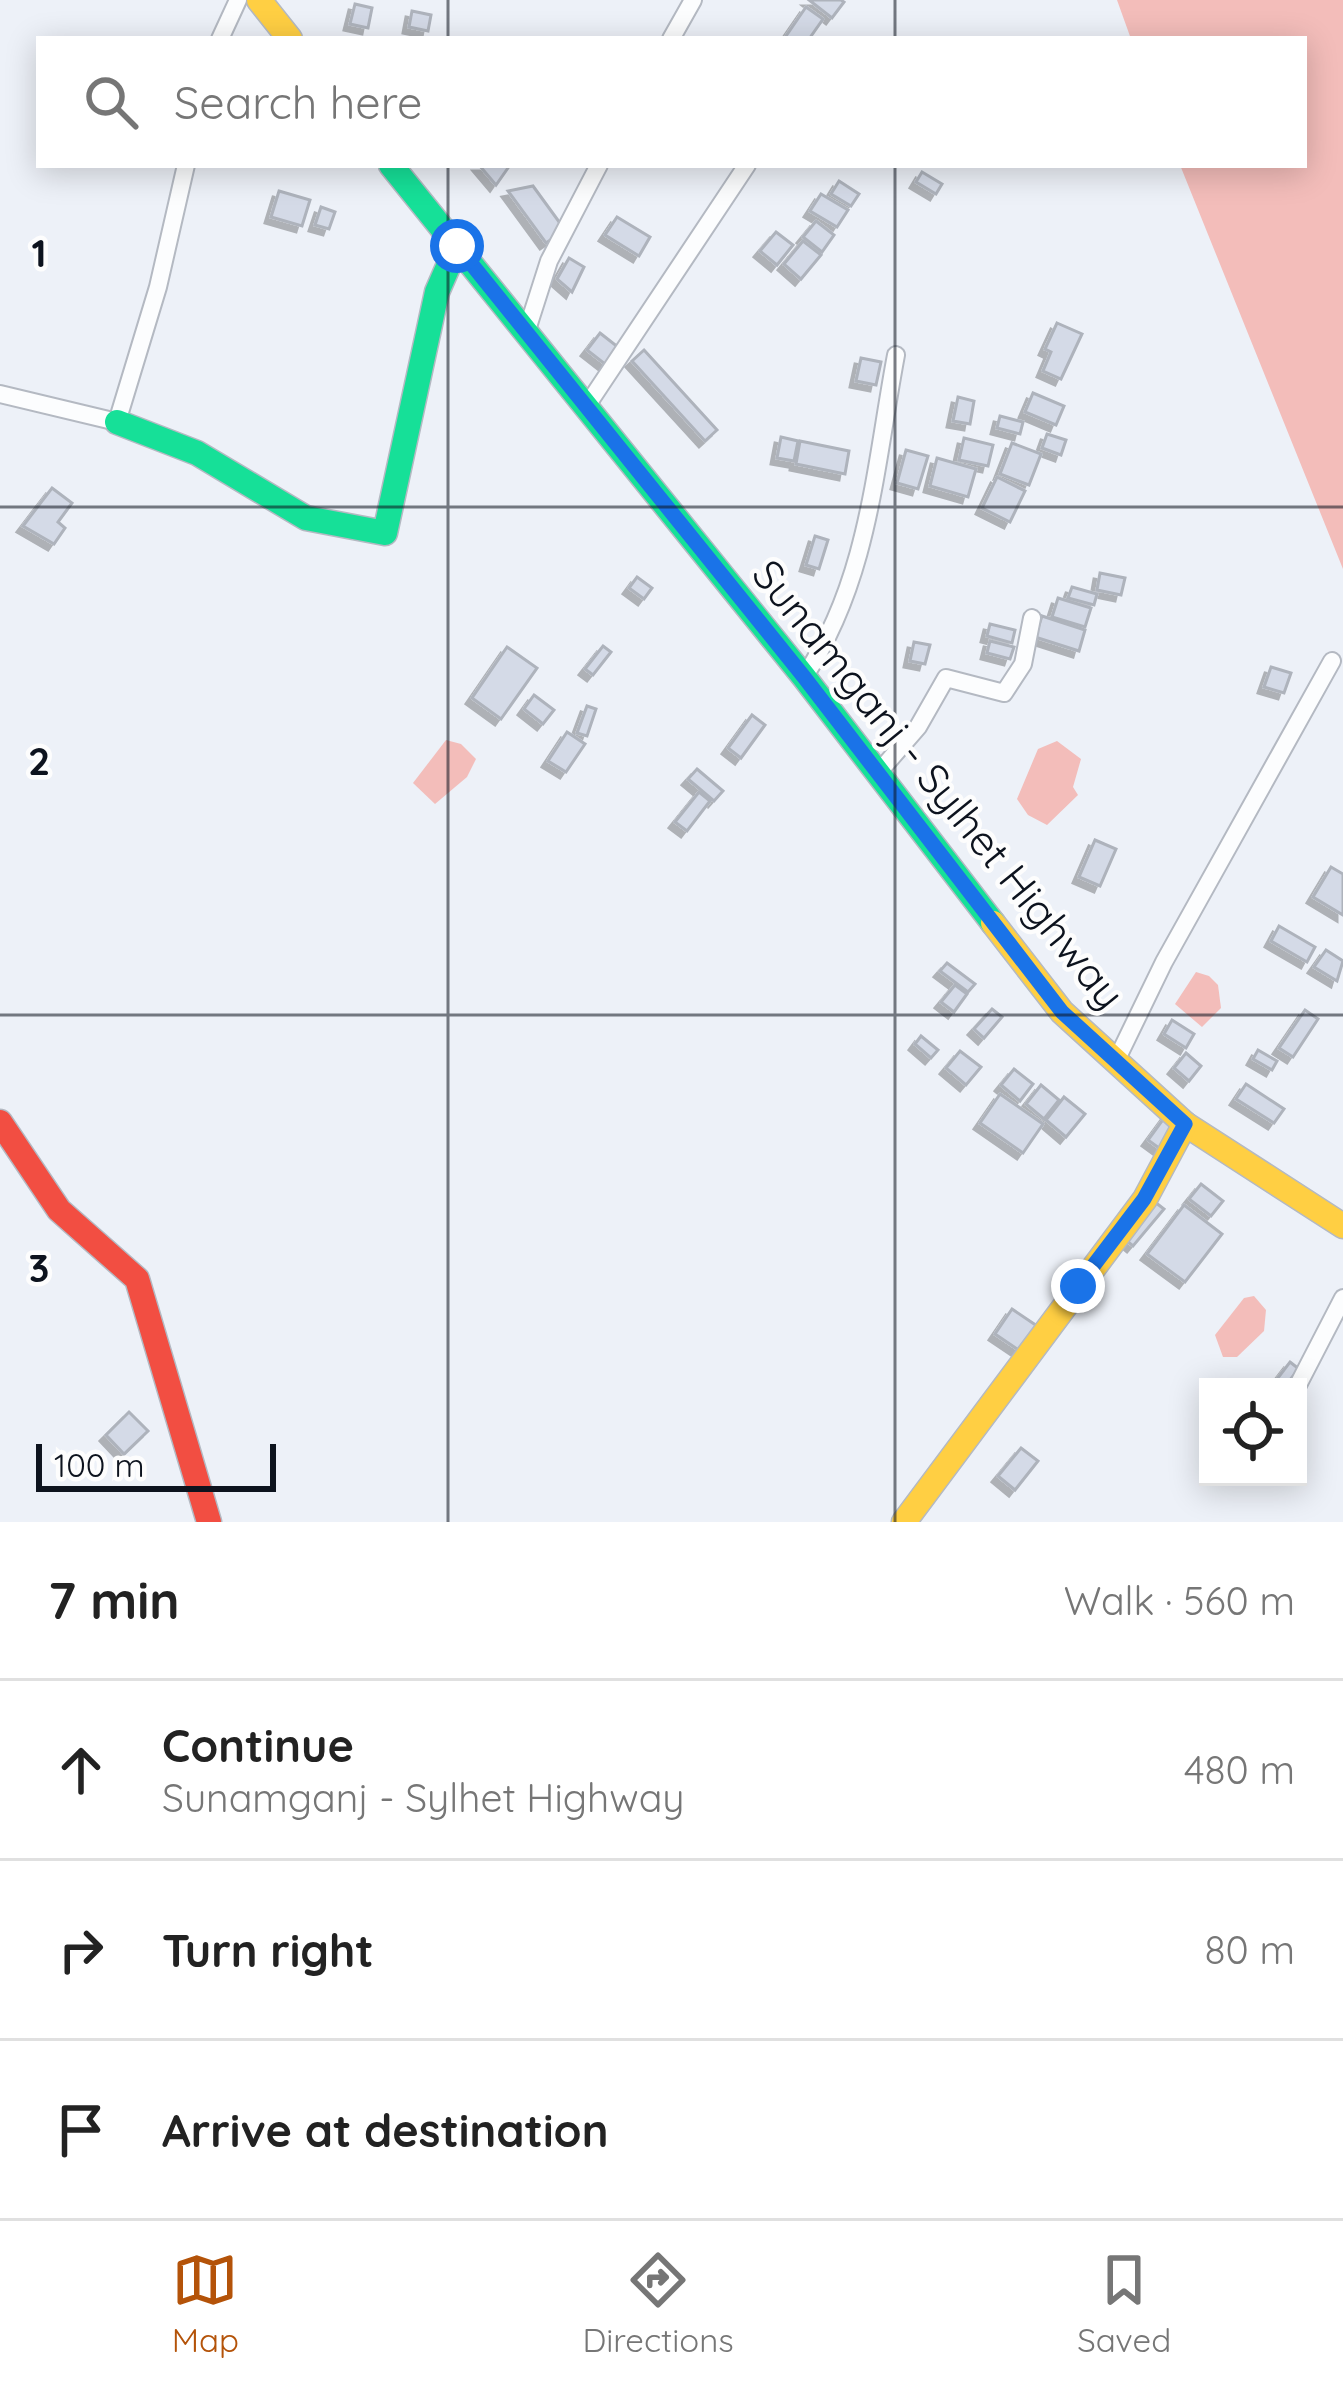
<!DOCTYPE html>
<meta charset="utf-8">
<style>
body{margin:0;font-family:Quicksand,sans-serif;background:#f6f6f6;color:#222}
.controls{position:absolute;right:36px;bottom:36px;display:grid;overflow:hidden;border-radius:0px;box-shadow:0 6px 30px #0003}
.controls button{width:108px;height:108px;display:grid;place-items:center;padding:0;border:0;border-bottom:3px solid #e0e0e0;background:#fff;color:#222;font:60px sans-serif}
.scale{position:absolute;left:36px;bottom:30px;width:240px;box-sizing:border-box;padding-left:12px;border:6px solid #0d131e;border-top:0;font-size:33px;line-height:42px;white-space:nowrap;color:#0d131e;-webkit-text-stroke:9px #fdfdfd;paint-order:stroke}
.stop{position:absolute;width:36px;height:36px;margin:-27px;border:9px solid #1a73e8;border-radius:50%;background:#fff}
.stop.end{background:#1a73e8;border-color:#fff;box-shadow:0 3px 12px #0008}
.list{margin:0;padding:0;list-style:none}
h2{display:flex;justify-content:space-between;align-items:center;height:156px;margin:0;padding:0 48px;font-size:51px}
h2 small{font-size:39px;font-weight:400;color:#767676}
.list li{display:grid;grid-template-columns:78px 1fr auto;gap:36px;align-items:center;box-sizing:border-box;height:180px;padding:0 48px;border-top:3px solid #e0e0e0}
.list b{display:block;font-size:45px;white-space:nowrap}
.list p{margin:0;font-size:39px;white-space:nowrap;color:#767676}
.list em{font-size:39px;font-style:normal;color:#767676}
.icon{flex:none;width:66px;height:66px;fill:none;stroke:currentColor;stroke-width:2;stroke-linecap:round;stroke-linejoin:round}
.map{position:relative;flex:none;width:1343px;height:1522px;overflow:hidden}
.search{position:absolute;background:#fff;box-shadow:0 6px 30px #0003;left:36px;right:36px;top:36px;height:132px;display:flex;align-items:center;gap:30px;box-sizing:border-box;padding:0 42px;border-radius:0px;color:#767676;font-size:45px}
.sheet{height:696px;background:#fff}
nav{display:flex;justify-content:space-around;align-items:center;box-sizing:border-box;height:168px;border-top:3px solid #e0e0e0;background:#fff;font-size:33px;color:#767676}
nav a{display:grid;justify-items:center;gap:6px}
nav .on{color:#b45309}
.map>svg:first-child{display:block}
</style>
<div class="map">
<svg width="1343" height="1522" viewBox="0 0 1343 1522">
<defs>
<filter id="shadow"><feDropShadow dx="-6" dy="6" stdDeviation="0" flood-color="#0004"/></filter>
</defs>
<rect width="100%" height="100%" fill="#edf1f8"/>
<g fill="#f3bdba">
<polygon points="1117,0 1343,0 1343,569 1180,165 1304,165 1304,39 1131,39"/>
<polygon points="446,740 461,744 476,759 467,777 435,804 413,783"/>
<polygon points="1057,741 1081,759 1073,787 1078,795 1047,825 1028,815 1017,799 1038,749"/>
<polygon points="1196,972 1209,976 1218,985 1221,1008 1202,1027 1175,1004"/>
<polygon points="1254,1296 1266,1310 1264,1331 1237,1357 1223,1357 1215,1335 1244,1298"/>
</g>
<g fill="#d4dae7" stroke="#aeb3bc" stroke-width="3" filter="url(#shadow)">
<polygon points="809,0 841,0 844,2 832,18"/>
<polygon points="355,4 372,8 368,28 350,24"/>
<polygon points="806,7 823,19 809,39 784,39"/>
<polygon points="412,11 431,15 428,31 409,27"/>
<polygon points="479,165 510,165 496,185"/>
<polygon points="922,172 942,184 936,194 916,182"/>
<polygon points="839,181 859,194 851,206 831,194"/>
<polygon points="533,186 565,230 546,243 508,191"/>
<polygon points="279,191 310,200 302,226 271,217"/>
<polygon points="821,194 848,210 837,227 810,211"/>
<polygon points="321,207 335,212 329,229 315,225"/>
<polygon points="617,217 650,237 639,256 605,235"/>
<polygon points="816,221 834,235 822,252 803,237"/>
<polygon points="776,232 793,245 777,265 760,251"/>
<polygon points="803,241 821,255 801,279 784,264"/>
<polygon points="569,258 584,267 572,292 557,279"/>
<polygon points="1057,323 1082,334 1061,379 1043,371 1051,352 1045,349"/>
<polygon points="600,333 623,351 610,368 587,350"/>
<polygon points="644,350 717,430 705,441 632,361"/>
<polygon points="861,358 881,362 876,385 856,381"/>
<polygon points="1033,393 1064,406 1056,425 1025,412"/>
<polygon points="958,397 974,401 970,424 953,421"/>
<polygon points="1000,416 1023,422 1020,434 997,428"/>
<polygon points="1047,434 1066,440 1061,455 1042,448"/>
<polygon points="781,437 798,441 794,461 777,458"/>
<polygon points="964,438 993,445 988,466 959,460"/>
<polygon points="800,441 849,451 845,474 796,464"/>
<polygon points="1012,443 1041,454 1029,485 1000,474"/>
<polygon points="906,450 928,456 918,489 897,483"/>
<polygon points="937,458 976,469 968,497 930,486"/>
<polygon points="997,477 1025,491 1010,522 982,508"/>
<polygon points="52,488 72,503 58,522 65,528 54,544 23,526"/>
<polygon points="815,536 828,540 819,569 806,565"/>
<polygon points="1100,573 1125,578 1121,595 1097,590"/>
<polygon points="637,577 652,588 644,599 629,588"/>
<polygon points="1072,587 1097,594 1094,605 1068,598"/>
<polygon points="1058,598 1091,608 1085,627 1052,617"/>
<polygon points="1042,616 1085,630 1079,651 1035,637"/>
<polygon points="990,624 1015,630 1012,643 987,636"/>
<polygon points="990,641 1014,647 1010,659 987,653"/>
<polygon points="914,642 930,645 925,664 910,661"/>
<polygon points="603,646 611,652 593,675 585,669"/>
<polygon points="507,647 537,668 501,719 472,698"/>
<polygon points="1271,667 1291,673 1284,693 1264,687"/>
<polygon points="534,695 554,710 543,724 524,709"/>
<polygon points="587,706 596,709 587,736 577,733"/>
<polygon points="752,715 765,725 741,758 728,748"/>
<polygon points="567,732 585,744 566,772 548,761"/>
<polygon points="697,769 723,791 714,801 688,779"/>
<polygon points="699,792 710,801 687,831 675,822"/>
<polygon points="1095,840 1116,849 1100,886 1079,877"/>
<polygon points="1331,867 1343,874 1343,915 1313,897"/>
<polygon points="1279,926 1315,947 1307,962 1271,941"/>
<polygon points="1326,950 1343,961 1337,981 1314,967"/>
<polygon points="947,963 975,984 968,992 940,971"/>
<polygon points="955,985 967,994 954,1012 941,1002"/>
<polygon points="992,1009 1002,1017 984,1038 974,1029"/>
<polygon points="1305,1010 1318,1019 1293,1057 1279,1048"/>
<polygon points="1172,1020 1194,1034 1186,1048 1164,1034"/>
<polygon points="921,1036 938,1050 931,1058 915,1044"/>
<polygon points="1258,1050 1277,1061 1272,1070 1253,1059"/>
<polygon points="960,1051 981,1067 966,1085 946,1068"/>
<polygon points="1186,1053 1201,1066 1189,1081 1174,1068"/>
<polygon points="1014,1069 1033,1084 1020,1101 1001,1085"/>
<polygon points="1246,1084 1284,1109 1274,1123 1236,1099"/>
<polygon points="1041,1085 1059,1100 1044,1119 1026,1104"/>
<polygon points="1000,1094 1043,1124 1023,1153 980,1123"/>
<polygon points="1064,1097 1085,1114 1066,1137 1046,1120"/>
<polygon points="1167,1114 1182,1125 1163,1151 1148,1140"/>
<polygon points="1201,1184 1223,1201 1211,1216 1189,1199"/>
<polygon points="1151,1199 1164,1209 1133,1246 1121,1236"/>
<polygon points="1184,1205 1222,1234 1185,1282 1147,1254"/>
<polygon points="1012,1309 1040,1328 1023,1353 995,1334"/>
<polygon points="1290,1362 1299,1369 1284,1387 1271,1387"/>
<polygon points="129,1412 148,1431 124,1454 106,1435"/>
<polygon points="1021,1448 1038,1461 1015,1490 998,1476"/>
</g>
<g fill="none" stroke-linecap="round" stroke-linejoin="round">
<g stroke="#b4b9c2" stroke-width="20">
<g id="street">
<polyline points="220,39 238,0"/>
<polyline points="671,39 693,0"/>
<polyline points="526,333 549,261 599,165"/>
<polyline points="0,394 117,422 158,287 186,165"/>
<polyline points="586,407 747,165"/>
<path d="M804 677C869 580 875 466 896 355"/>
<polyline points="878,773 918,727 946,678 1004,693 1023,664 1032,618"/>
<polyline points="1116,1061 1164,962 1332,661"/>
<polyline points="1297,1387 1343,1298"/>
</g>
</g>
<g stroke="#b4b9c2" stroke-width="27">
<g id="fast">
<polyline points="391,165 804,677 993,923"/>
<polyline points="117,422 197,453 306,518 385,533 437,292 457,246"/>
</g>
</g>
<g stroke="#b4b9c2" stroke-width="27">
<g id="slow">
<polyline points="259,0 290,39"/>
<polyline points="993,923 1062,1012 1185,1124 1343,1226"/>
<polyline points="904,1522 1145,1199 1185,1124"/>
</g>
</g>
<g stroke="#b4b9c2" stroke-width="27">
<polyline id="jam" points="0,1122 59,1210 137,1279 209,1522"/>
</g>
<use href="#street" stroke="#fcfdfe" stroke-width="16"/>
<use href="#fast" stroke="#16e098" stroke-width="24"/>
<use href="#slow" stroke="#ffcf43" stroke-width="24"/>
<use href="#jam" stroke="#f24e42" stroke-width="24"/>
</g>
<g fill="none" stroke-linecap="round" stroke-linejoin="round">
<polyline stroke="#1a73e8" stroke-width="15" points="457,246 804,677 1062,1012 1185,1124 1144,1199 1078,1286"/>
</g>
<path fill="none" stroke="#0d131e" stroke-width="3" stroke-opacity="0.55" d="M448 0V39M895 0V39M448 165V1522M895 165V1522M0 507H1343M0 1015H1343"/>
<g text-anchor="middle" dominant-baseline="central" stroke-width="9" stroke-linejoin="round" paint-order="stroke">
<g font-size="42" fill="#0d131e" stroke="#fdfdfd">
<text transform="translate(939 784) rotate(51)">Sunamganj - Sylhet Highway</text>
</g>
</g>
<g font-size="39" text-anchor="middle" font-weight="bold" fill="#0d131e" stroke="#fdfdfd" stroke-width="9" stroke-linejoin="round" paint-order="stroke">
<text x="39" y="267">1</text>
<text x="39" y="775">2</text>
<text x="39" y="1282">3</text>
</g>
</svg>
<div class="controls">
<button><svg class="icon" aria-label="locate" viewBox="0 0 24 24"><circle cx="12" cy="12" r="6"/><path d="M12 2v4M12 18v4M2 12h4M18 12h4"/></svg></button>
</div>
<div class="scale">100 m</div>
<div class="stop" style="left:457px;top:246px"></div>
<div class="stop end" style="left:1078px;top:1286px"></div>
<div class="search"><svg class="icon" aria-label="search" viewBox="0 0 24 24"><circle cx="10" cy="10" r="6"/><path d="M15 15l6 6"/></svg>Search here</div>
</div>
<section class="sheet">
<h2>7 min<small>Walk · 560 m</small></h2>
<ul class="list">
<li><svg class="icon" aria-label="ahead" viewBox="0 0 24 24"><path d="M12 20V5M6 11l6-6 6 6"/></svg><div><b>Continue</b><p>Sunamganj - Sylhet Highway</p></div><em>480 m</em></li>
<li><svg class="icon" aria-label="right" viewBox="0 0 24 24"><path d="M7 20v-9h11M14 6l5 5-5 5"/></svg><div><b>Turn right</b></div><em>80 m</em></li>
<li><svg class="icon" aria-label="arrive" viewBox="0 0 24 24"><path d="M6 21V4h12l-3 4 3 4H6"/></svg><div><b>Arrive at destination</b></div></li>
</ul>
</section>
<nav>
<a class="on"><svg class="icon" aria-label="map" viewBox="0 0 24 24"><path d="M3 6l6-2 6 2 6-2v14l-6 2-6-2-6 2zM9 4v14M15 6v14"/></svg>Map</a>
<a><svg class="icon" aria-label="directions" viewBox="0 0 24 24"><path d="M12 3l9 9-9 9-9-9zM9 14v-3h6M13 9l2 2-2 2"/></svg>Directions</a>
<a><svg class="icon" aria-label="saved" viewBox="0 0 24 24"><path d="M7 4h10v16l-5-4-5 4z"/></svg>Saved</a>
</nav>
